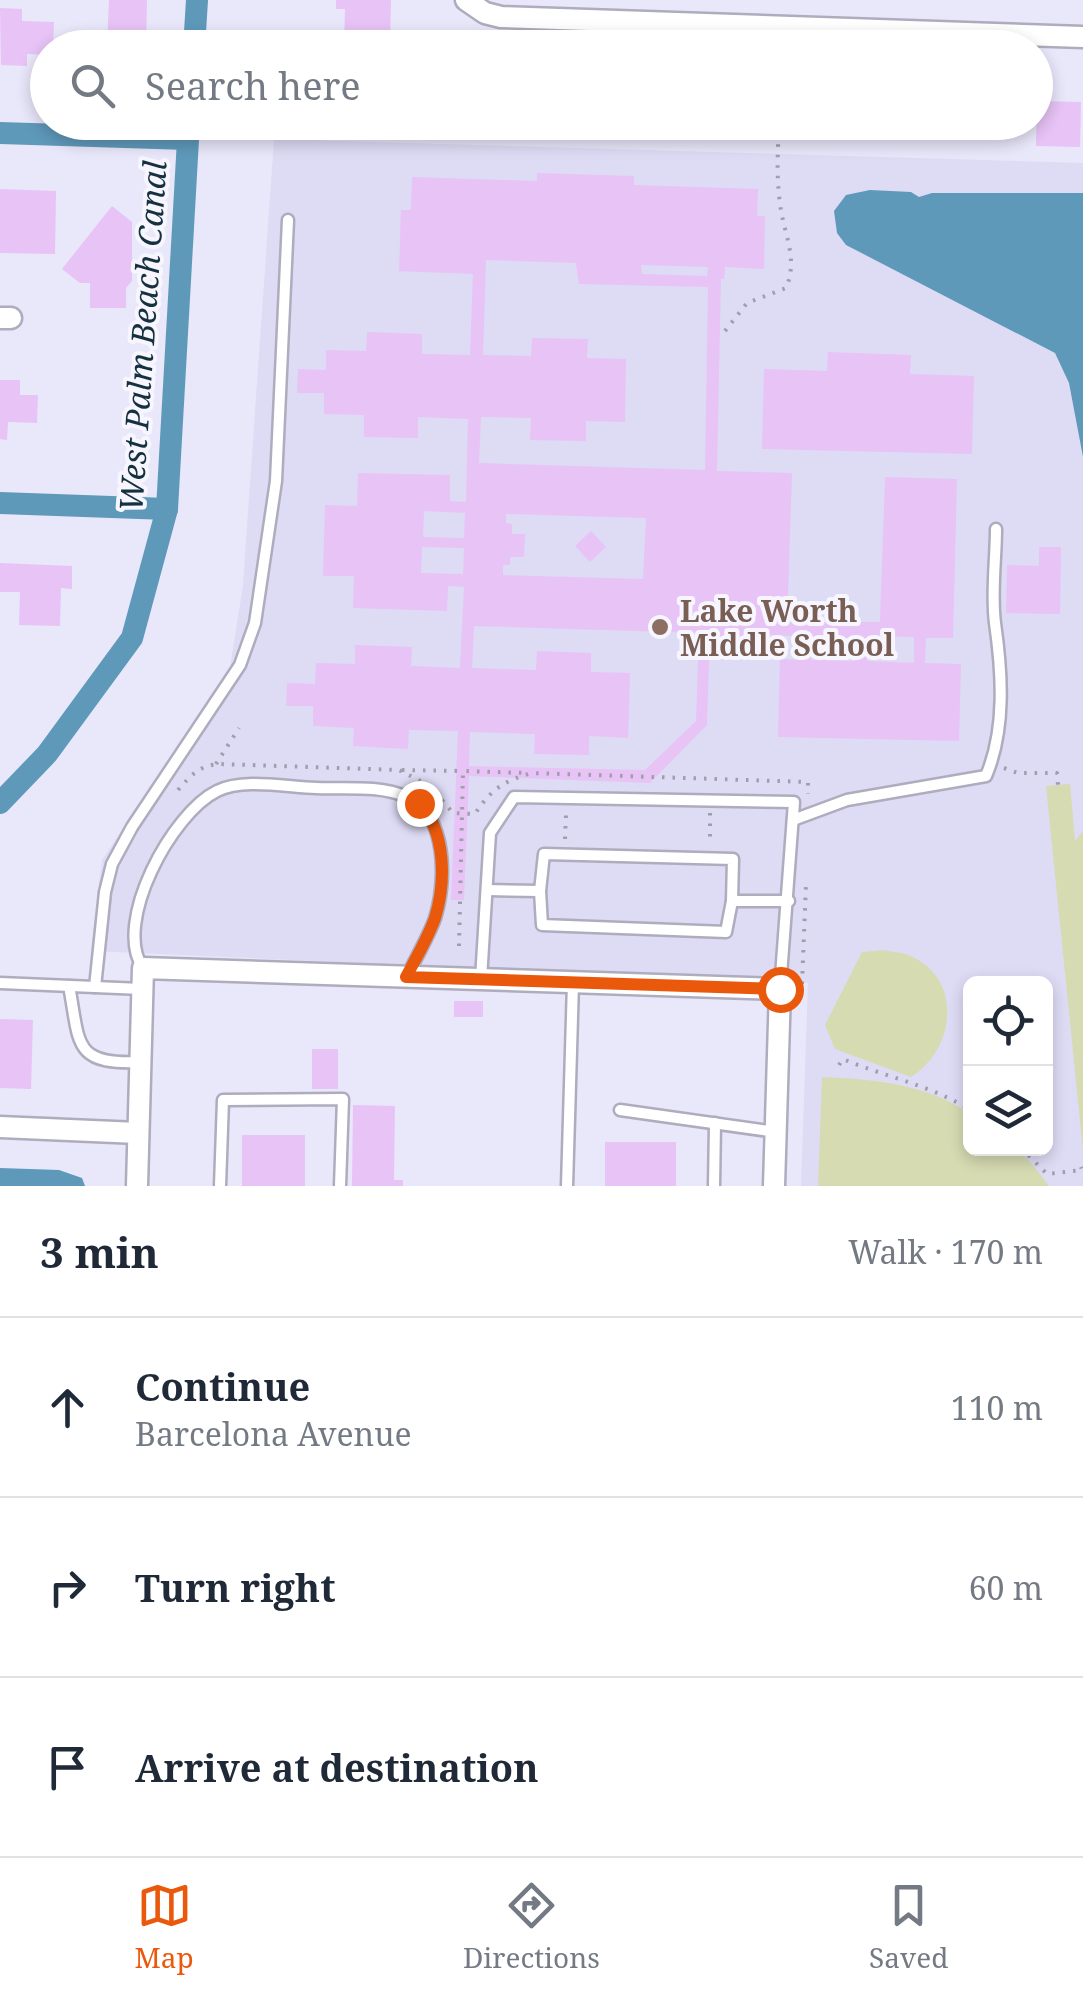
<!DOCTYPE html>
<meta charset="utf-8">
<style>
body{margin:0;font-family:"Noto Serif",serif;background:#f6f6f7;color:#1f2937}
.controls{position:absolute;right:30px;bottom:30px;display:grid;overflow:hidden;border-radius:15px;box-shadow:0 5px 15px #0003}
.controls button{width:90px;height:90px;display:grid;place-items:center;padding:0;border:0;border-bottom:2px solid #e0e1e3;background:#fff;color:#1f2937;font:50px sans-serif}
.stop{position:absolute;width:30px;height:30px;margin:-22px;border:8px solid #ea580c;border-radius:50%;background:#fff}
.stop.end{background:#ea580c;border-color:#fff;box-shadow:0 2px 10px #0008}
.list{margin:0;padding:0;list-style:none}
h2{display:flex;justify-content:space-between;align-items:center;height:130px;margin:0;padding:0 40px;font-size:42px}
h2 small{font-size:32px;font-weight:400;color:#747a83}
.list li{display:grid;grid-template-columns:65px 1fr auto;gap:30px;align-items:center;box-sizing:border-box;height:180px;padding:0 40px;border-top:2px solid #e0e1e3}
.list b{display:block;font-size:38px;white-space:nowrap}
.list p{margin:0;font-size:32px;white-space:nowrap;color:#747a83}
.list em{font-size:32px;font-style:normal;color:#747a83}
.icon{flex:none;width:55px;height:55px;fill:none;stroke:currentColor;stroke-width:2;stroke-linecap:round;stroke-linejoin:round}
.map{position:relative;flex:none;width:1083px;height:1186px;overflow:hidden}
.search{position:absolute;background:#fff;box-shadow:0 5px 15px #0003;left:30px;right:30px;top:30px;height:110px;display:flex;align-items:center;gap:25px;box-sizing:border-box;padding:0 35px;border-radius:55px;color:#747a83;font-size:38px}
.sheet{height:670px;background:#fff}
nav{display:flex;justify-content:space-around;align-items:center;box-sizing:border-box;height:140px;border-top:2px solid #e0e1e3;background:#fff;font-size:28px;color:#747a83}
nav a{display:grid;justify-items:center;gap:5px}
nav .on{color:#ea580c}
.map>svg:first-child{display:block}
</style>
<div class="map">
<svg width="1083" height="1186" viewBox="0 0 1083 1186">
<rect width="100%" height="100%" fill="#e9e7fa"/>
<path fill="#dedbf5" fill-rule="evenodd" d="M274 139 1083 163V1186H801L808 983 91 951 102 860 230 668 243 585ZM970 984H1046V1148H970Z"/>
<g fill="#d7dbb2">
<polygon points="1070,784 1075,841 1083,831 1083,1150 1046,786"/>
<path d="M884 950C892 952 901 952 908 955 964 977 956 1049 911 1077L835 1049 825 1025 862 952Z"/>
<path d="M822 1077C873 1079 928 1084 970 1114V1148C1020 1148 1018 1145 1049 1186H818Z"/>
</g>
<g fill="#5e99ba">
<polygon points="870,190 911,192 919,197 932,193 1083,193 1083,457 1069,383 1055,353 846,245 837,233 834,211 846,195"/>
<polygon points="0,1168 59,1170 82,1178 85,1186 0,1186"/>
</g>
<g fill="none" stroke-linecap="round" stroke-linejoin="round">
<g stroke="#5e99ba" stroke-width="22">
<polyline points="194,48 197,0"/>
<polyline points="0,133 187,139"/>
<polyline points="0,503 167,509"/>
<polyline points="0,803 47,754 132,638 167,509 189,122"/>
</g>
</g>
<g fill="#e8c3f6" fill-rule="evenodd">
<polygon points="109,0 147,0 146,48 107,47"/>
<polygon points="336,0 391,0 390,43 344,43 345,9 336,9"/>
<polygon points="0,8 22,9 22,21 54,22 53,48 48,48 48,55 27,54 27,66 1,65"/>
<polygon points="1037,101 1081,102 1080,147 1036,146"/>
<polygon points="663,122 691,122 690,135 662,134"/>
<polygon points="887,122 931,122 931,130 886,129"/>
<polygon points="960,122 1004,122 1004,131 960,129"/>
<path d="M537 173 634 176V185L758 189 757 216H765L764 269 725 267 724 279H721L717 471 792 473 787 622H880L885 477 957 479 953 638H926L925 663 961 664 959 741 778 737 780 659 800 660V636L743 634 742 643H731V660H709L707 725 650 783 469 776 464 900H451L458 731 409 730 408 749 353 746 354 728 313 726V706H286L287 683 315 684 316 663 355 664V645L412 647 411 666 460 668 464 587 448 586 447 611 353 608 354 576H323L325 505 357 506 358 473 450 475V501L466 502 468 419 418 417V438L364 437V415L324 414V393H297L298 369 326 370V350L366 351 367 332 422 334V354L470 355 473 274 399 271 401 210H411L412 177 537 181ZM486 260 576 263 579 284 708 287 705 470 479 463 481 417 531 418 530 440 586 441V421L625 422 626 359 587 358 588 339 532 338 531 356 483 355ZM641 265 708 267 707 276 642 274ZM424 511 465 513 464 538 423 537ZM506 514 646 518 643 579 503 575V565H510V557H524L525 534H512V524L506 523ZM422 547 464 548 463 574 421 573ZM474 626 699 633 696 721 645 770 469 766 470 732 535 734 534 754 589 755V736L628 738 630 673 591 672V653L537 651 536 670 472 668ZM867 636 914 637V663L867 661ZM811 637 856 638 855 661 811 660Z"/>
<polygon points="0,189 56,191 55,254 0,253"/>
<polygon points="112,206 132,222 132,281 126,288 126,308 90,308 90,283 80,283 62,269"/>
<polygon points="828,352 911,355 910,374 974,376 972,454 762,449 764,369 827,371"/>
<polygon points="0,380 20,380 20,395 38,395 37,423 8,422 7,440 0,439"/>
<polygon points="591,531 606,547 590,562 575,546"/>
<polygon points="1039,547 1061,547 1060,614 1006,613 1007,565 1039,566"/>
<polygon points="0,563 72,566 72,589 61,588 60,626 19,625 20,592 0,592"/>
<rect x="454" y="1001" width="29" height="16"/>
<polygon points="0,1019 33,1020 31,1089 0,1088"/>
<rect x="312" y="1049" width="26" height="40"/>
<polygon points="353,1105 395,1106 394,1180 403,1180 403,1186 352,1186"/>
<rect x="242" y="1135" width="63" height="51"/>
<rect x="605" y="1142" width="71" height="44"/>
</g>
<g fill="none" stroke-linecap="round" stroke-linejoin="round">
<g stroke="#aeacbd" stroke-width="15">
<g id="service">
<path d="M793 820 847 800 986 776C1006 729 1002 672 995 623 991 593 996 559 996 529"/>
<polyline points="487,890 540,891 544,854 733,859 732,901 789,901"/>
<polyline points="540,891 542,925 726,932 732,901"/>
<path d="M143 968C112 923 172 813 217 791 243 778 286 787 316 788 345 789 380 785 407 797 448 814 447 884 434 921 427 939 416 958 407 976"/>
<polyline points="481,979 490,833 514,797 794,802 780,989"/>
<polyline points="0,983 142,989"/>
<path d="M69 986C80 1043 72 1065 140 1062"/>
<polyline points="95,987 105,892 112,864 132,827 240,665 255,623 276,481 288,220"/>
<polyline points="620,1110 776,1132"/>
<polyline points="220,1186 223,1100 343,1099 340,1186"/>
<polyline points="567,1186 573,983"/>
<polyline points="714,1186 715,1123"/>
</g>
</g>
<g stroke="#aeacbd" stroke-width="25">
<g id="minor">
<polyline points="466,0 485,13 501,17 1083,37"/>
<polyline points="0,318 11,318"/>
<polyline points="0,1127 138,1133"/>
<polyline points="137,1186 143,968 780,989 774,1186"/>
</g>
</g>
<g stroke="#9f9eac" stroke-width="4" stroke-dasharray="2.5 8" stroke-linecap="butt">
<path d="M725 331 747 303 786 288C799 258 783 233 780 203 776 176 778 149 779 122"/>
<polyline points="216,764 239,728"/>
<polyline points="1004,768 1018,773 1057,773 1058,785"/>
<polyline points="402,770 463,771"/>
<path d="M178 790C191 775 200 765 220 764L399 770 430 786 453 813 475 814C490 790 505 780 532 773L808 782V794"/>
<polyline points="710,813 710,844"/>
<polyline points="565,839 566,814"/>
<polyline points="459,946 463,771 528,773"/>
<polyline points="802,984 806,884"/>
<path d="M839 1065 843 1059C885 1077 931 1085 970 1110"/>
<polyline points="1021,1148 1047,1174 1082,1170 1081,1167"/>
</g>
<use href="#service" stroke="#fff" stroke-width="10"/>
<use href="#minor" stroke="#fff" stroke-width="20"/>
</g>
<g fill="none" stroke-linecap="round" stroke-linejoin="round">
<path stroke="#ea580c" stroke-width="12" d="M419 803C446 831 446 882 435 918 428 938 416 958 406 977L780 989"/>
</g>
<circle fill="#8d6e63" stroke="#f7f6fe" stroke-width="4" cx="660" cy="627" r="10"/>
<g text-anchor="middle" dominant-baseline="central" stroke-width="8" stroke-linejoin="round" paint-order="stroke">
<g font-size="30" font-weight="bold" fill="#785e54" stroke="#f7f6fe" text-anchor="start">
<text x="680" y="610">Lake Worth<tspan x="680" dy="34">Middle School</tspan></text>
</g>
<g font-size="32" font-style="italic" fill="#153140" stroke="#f7f6fe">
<text transform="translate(142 336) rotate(-86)">West Palm Beach Canal</text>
</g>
</g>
</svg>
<div class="controls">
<button><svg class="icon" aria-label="locate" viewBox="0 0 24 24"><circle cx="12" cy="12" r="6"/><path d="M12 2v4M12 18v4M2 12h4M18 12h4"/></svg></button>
<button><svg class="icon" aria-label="layers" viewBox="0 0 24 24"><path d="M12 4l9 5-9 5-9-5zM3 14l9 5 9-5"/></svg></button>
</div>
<div class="stop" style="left:780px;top:989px"></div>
<div class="stop end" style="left:419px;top:803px"></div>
<div class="search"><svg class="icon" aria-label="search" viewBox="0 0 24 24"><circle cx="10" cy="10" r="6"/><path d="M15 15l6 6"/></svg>Search here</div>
</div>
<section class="sheet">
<h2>3 min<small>Walk · 170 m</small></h2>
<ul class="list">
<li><svg class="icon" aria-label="ahead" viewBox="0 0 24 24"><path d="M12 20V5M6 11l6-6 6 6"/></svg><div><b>Continue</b><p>Barcelona Avenue</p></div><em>110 m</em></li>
<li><svg class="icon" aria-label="right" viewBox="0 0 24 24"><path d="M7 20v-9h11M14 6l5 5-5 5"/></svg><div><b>Turn right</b></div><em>60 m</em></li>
<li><svg class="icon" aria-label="arrive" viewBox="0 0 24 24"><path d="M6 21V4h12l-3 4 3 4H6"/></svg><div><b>Arrive at destination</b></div></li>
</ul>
</section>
<nav>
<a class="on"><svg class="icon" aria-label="map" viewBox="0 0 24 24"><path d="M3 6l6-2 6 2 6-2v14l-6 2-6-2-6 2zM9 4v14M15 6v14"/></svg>Map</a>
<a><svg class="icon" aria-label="directions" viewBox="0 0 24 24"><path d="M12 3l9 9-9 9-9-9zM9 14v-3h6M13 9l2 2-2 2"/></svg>Directions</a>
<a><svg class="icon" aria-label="saved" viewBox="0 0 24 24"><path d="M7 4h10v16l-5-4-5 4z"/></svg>Saved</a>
</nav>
